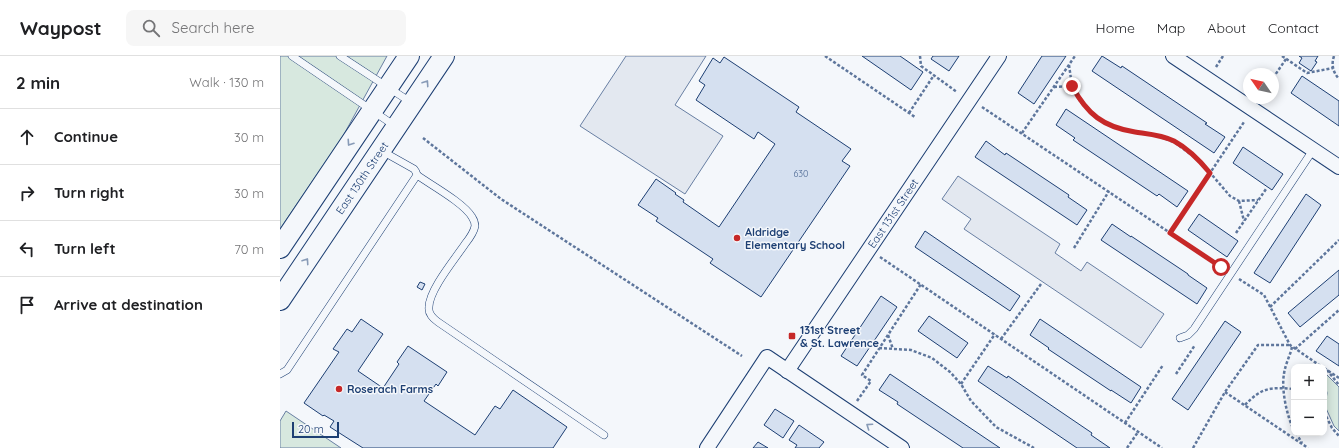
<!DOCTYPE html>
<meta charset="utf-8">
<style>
body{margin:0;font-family:Quicksand,sans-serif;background:#f6f6f6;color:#202124}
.controls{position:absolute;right:12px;bottom:12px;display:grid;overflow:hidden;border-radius:8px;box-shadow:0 2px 10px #0003}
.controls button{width:36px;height:36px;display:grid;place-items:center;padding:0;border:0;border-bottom:1px solid #e0e0e0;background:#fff;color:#202124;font:20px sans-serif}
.compass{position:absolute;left:963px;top:12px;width:36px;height:36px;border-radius:50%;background:#fff;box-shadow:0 2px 10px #0003;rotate:304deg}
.scale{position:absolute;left:12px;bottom:10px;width:47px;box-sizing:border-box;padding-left:4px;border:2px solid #1d3f73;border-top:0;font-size:11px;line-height:14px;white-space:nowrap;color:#1d3f73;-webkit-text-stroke:3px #f4f7fb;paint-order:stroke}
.stop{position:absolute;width:12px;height:12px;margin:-9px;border:3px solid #c62828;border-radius:50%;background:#fff}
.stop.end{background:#c62828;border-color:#fff;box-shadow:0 1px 4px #0008}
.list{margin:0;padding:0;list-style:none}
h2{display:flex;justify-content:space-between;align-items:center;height:52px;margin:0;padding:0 16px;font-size:17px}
h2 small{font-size:13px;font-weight:400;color:#757577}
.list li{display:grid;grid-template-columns:26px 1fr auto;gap:12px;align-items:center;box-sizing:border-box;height:56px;padding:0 16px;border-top:1px solid #e0e0e0}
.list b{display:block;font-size:15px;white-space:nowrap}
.list em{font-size:13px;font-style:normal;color:#757577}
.icon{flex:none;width:22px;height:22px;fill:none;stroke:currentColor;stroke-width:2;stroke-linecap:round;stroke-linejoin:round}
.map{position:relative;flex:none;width:1059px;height:392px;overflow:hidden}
header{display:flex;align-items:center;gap:24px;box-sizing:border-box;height:56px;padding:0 20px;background:#fff;border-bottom:1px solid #e0e0e0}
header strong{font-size:19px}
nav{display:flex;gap:22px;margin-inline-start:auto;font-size:14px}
.search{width:280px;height:36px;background:#f6f6f6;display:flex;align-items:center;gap:10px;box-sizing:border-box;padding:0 14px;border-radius:8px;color:#757577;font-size:15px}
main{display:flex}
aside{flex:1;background:#fff}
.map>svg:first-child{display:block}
</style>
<header>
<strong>Waypost</strong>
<div class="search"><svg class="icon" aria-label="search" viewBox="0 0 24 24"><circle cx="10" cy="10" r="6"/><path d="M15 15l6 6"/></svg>Search here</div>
<nav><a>Home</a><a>Map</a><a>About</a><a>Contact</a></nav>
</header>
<main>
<aside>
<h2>2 min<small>Walk · 130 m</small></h2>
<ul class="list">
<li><svg class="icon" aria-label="ahead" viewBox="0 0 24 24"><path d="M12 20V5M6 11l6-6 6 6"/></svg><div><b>Continue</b></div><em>30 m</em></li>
<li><svg class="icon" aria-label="right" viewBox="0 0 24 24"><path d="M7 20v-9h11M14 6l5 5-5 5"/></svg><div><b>Turn right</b></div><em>30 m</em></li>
<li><svg class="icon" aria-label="left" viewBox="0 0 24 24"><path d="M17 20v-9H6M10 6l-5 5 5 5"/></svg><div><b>Turn left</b></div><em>70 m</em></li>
<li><svg class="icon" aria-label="arrive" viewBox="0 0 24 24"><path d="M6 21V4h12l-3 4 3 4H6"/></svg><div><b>Arrive at destination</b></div></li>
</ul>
</aside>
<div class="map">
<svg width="1059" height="392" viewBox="0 0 1059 392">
<rect width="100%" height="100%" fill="#f4f7fb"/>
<g fill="#d7e8df" stroke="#687fa3">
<polygon points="0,0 107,0 63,80 0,173"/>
<polygon points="1044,316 1059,331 1059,375 1054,370 1045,350 1047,337 1044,324"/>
<polygon points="6,355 61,392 0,392 0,365"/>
</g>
<g fill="#e3e8f0" stroke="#687fa3">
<polygon points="346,0 426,0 395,49 443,80 405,138 300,70"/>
<polygon points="678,120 780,188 775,197 801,215 807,206 884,258 861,292 684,173 691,163 662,143"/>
</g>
<g fill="#d5e0f0" stroke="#1d3f73">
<polygon points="582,0 620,0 643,16 631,34"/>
<polygon points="653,0 679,0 669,15 651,3"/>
<polygon points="762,0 786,0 754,48 738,37"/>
<polygon points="822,0 841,12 842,10 927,67 925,68 945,81 934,97 812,15"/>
<polygon points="1019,0 1038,0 1035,5 1037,6 1031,15 1019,7 1022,2"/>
<polygon points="444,1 519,51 516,56 571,93 562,105 570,110 481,241 430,207 433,203 376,165 378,162 358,149 376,123 396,137 395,138 404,144 403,146 439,171 495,88 478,76 474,83 416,44 425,29 419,25 433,2 440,7"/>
<polygon points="1022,20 1059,45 1059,70 1011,37"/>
<polygon points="786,53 908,135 897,151 879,138 877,140 793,84 795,82 776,69"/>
<polygon points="706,85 725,99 726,97 789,139 788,141 807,154 797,169 695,101"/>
<polygon points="963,91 1003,118 992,134 953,107"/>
<polygon points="1026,138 1041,149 990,227 974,217"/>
<polygon points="919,158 958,185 947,201 908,174"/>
<polygon points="832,168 851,181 851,180 908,218 908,219 927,232 917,248 821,184"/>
<polygon points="645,175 740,240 730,255 635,191"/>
<polygon points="1059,214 1059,239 1020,271 1008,257"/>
<polygon points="140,226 145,228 142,234 137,231"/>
<polygon points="601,240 617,251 577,310 561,300"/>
<polygon points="649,260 688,287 677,302 638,275"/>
<polygon points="81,263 103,278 78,315 103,332 119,308 117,306 128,290 167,316 158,330 156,328 144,345 195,379 215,350 220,353 233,334 287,371 273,392 83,392 50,371 54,365 44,359 43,360 24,347 59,296 53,293 67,273 72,276"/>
<polygon points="760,263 861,331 851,347 831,334 831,335 768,293 769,292 750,279"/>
<polygon points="945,265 961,276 908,354 892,343"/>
<polygon points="1047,280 1059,288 1059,310 1036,295"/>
<polygon points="708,310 727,322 728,320 812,377 811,379 830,392 797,392 698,325"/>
<polygon points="610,318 720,392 683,392 617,348 618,346 599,334"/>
<polygon points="495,353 514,365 503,382 484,369"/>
<polygon points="519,369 544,386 539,392 515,392 517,389 509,384"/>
<polygon points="478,386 488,392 473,392"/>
</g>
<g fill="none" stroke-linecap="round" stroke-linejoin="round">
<g stroke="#1d3f73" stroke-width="8">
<g id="lane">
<polyline points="12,0 115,70"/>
<polyline points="60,0 132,47"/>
<path d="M137 119C151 129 184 147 192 161 194 164 195 167 195 170 194 176 189 183 185 188 175 203 149 234 149 251 148 258 153 262 158 266L324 379"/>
<polyline points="900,282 908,279 914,273 1033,94"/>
<polyline points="0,318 7,314 137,119 136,116 134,113 102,95"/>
</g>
</g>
<g stroke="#1d3f73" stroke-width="16">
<g id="street">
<polyline points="893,0 1059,111"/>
<path id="s1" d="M507 315 719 0"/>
<polyline points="427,392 487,301 622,392"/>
</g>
</g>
<g stroke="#1d3f73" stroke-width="22">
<g id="secondary">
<polyline points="0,192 129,0"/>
<path id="s2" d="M0 244 164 0"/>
</g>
</g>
<g stroke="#5e769c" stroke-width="2.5" stroke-dasharray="3 2" stroke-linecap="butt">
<polyline points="545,0 635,61"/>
<polyline points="640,0 641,10 677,36"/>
<polyline points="1002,0 1027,17 1053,12"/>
<path d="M1054 0C1051 9 1053 16 1059 23"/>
<polyline points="789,9 792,30 800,45 820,64 835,72 875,79 894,86 920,105 950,140 959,145 978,144"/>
<polyline points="936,11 943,0"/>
<polyline points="993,22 1006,3"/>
<polyline points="774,31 792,30"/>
<polyline points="702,51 941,211"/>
<polyline points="629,57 654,19"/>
<polyline points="742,77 795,0"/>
<polyline points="143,82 221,143 462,300"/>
<polyline points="959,145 964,165"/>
<polyline points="890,177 964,66"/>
<polyline points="956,177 986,133"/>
<polyline points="794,192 829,135"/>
<polyline points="600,201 882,392"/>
<polyline points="959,223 984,239 1010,289 1042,311"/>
<polyline points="990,251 1059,184"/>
<polyline points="608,279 613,293"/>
<polyline points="721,283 761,228"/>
<path d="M1012 291C1010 300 1005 309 1004 318 1001 333 1007 361 1014 374"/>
<polyline points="599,292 631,294 652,302 670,316 681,328 691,345 716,371 754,392"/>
<polyline points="1015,293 1059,254"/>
<polyline points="1044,312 1059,322"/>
<polyline points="1047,314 1059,329"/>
<polyline points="896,318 915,289"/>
<polyline points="681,328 715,278"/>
<polyline points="945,336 1028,392"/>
<polyline points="577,345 591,325 582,319 641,228"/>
<path d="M965 349C982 331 991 331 1014 333"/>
<polyline points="1044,356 1052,372 1059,380"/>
<polyline points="845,367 883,309"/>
<polyline points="1016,377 1022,387"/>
<polyline points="847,392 858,376"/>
<polyline points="913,392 945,336 978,289 1010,289"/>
</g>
<use href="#lane" stroke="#f4f7fb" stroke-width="7"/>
<use href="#street" stroke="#f4f7fb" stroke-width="14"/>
<use href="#secondary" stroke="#f4f7fb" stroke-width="20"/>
</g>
<defs><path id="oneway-chevron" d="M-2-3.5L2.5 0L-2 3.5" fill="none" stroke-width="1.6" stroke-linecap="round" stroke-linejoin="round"/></defs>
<g stroke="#889bb7">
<use href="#oneway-chevron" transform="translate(146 27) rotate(-56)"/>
<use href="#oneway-chevron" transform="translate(70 87) rotate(124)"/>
<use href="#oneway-chevron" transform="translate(26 205) rotate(-56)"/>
<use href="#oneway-chevron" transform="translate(589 370) rotate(-146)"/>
</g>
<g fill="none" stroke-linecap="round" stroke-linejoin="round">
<path stroke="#c62828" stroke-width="5" d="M792 30C807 58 823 71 855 76 868 78 882 79 894 85 907 92 921 106 930 117L890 177 941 211"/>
</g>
<g fill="#c62828" stroke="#f4f7fb" stroke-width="1.5">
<circle cx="457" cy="182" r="4"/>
<rect x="508" y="276" width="8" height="8" rx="2"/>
<circle cx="59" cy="333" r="4"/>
</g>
<g text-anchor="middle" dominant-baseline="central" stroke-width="3" stroke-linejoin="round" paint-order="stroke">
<g font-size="9" fill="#4b6792">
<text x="521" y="117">630</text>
</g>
<g font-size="11" fill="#1d3f73" stroke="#f4f7fb">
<text stroke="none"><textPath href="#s2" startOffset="147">East 130th Street</textPath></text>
<text stroke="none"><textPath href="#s1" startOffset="190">East 131st Street</textPath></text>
</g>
<g font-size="11" font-weight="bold" fill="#1d3f73" stroke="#f4f7fb" text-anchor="start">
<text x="465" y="176">Aldridge<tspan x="465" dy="13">Elementary School</tspan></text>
<text x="520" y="274">131st Street<tspan x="520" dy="13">&amp; St. Lawrence</tspan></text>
<text x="67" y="333">Roserach Farms</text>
</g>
</g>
</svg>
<div class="controls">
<button>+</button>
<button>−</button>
</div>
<svg class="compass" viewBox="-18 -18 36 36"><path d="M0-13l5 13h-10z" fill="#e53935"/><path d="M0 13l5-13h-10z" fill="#757577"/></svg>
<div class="scale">20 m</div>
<div class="stop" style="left:941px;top:211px"></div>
<div class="stop end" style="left:792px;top:30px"></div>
</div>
</main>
